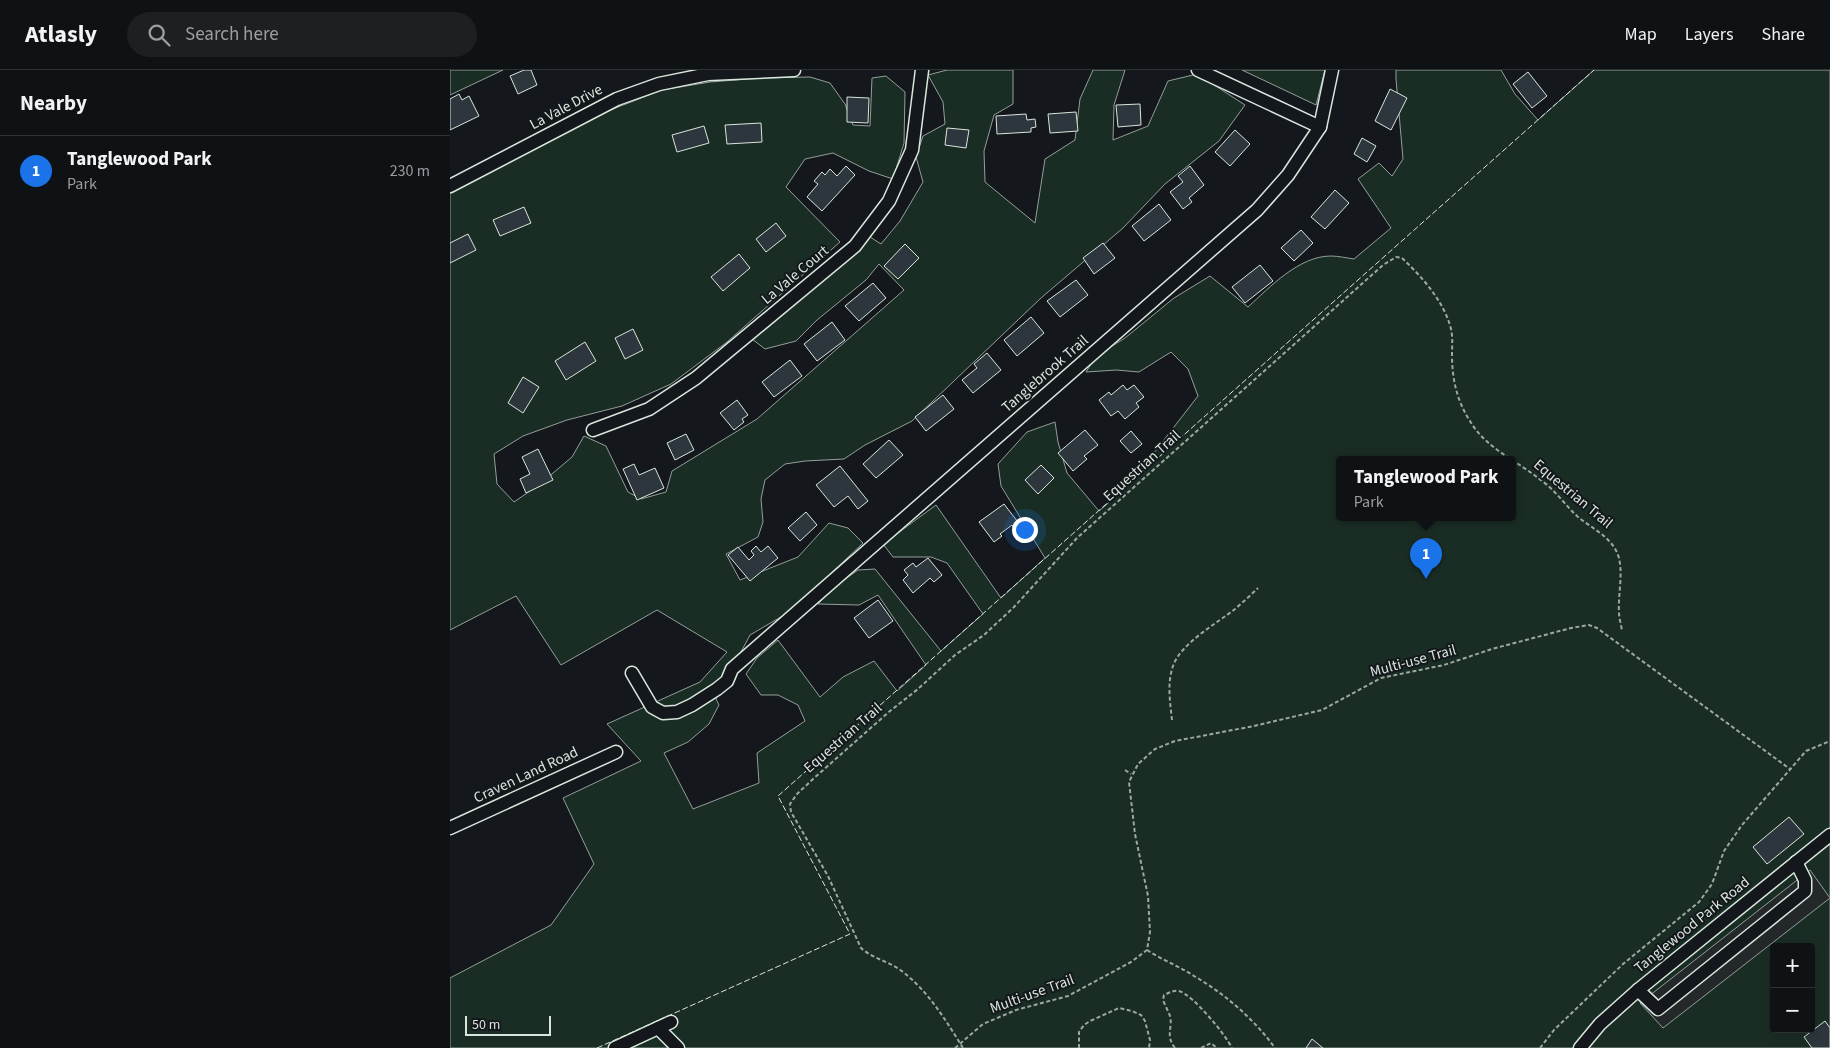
<!DOCTYPE html>
<meta charset="utf-8">
<style>
body{margin:0;font-family:"Source Sans 3",sans-serif;background:#1d2022;color:#f1f3f6}
.controls{position:absolute;right:15px;bottom:15px;display:grid;overflow:hidden;border-radius:5px;box-shadow:0 2px 12px #0003}
.controls button{width:45px;height:45px;display:grid;place-items:center;padding:0;border:0;border-bottom:1px solid #2f3234;background:#0f1215;color:#f1f3f6;font:25px sans-serif}
.scale{position:absolute;left:15px;bottom:12px;width:86px;box-sizing:border-box;padding-left:5px;border:2px solid #d8e6dc;border-top:0;font-size:14px;line-height:18px;white-space:nowrap;color:#d8e6dc;-webkit-text-stroke:4px #14181c;paint-order:stroke}
.you{position:absolute;left:574px;top:459px;width:18px;height:18px;margin:-12px;border:4px solid #fff;border-radius:50%;background:#1a73e8;box-shadow:0 0 0 8px #1a73e833}
.badge{display:grid;place-items:center;width:32px;height:32px;border-radius:50%;background:#1a73e8;color:#fff;font-size:16px;font-weight:700}
.pin{position:absolute;translate:-50% -41px;filter:drop-shadow(0 1px 2px #0008)}
.pin::after{content:'';position:absolute;top:26px;width:18px;height:15px;background:inherit;clip-path:polygon(0 0,100% 0,50% 100%)}
.popup{position:absolute;left:886px;top:386px;width:180px;height:65px;box-sizing:border-box;display:grid;place-content:center;border-radius:5px;background:#0f1215;filter:drop-shadow(0 1px 4px #0005);font-size:16px;white-space:nowrap;color:#9b9ea0}
.popup b{font-size:19px;color:#f1f3f6}
.popup::after{content:'';position:absolute;left:50%;top:100%;margin-left:-10px;border:10px solid transparent;border-top-color:#0f1215}
.list{margin:0;padding:0;list-style:none}
h2{display:flex;justify-content:space-between;align-items:center;height:65px;margin:0;padding:0 20px;font-size:21px}
h2 small{font-size:16px;font-weight:400;color:#9b9ea0}
.list li{display:grid;grid-template-columns:32px 1fr auto;gap:15px;align-items:center;box-sizing:border-box;height:70px;padding:0 20px;border-top:1px solid #2f3234}
.list b{display:block;font-size:19px;white-space:nowrap}
.list p{margin:0;font-size:16px;white-space:nowrap;color:#9b9ea0}
.list em{font-size:16px;font-style:normal;color:#9b9ea0}
.icon{flex:none;width:28px;height:28px;fill:none;stroke:currentColor;stroke-width:2;stroke-linecap:round;stroke-linejoin:round}
.map{position:relative;flex:none;width:1380px;height:978px;overflow:hidden}
header{display:flex;align-items:center;gap:30px;box-sizing:border-box;height:70px;padding:0 25px;background:#0f1215;border-bottom:1px solid #2f3234}
header strong{font-size:24px}
nav{display:flex;gap:28px;margin-inline-start:auto;font-size:18px}
.search{width:350px;height:45px;background:#1d2022;display:flex;align-items:center;gap:12px;box-sizing:border-box;padding:0 18px;border-radius:28px;color:#9b9ea0;font-size:19px}
main{display:flex}
aside{flex:1;background:#0f1215}
.map>svg:first-child{display:block}
</style>
<header>
<strong>Atlasly</strong>
<div class="search"><svg class="icon" aria-label="search" viewBox="0 0 24 24"><circle cx="10" cy="10" r="6"/><path d="M15 15l6 6"/></svg>Search here</div>
<nav><a>Map</a><a>Layers</a><a>Share</a></nav>
</header>
<main>
<aside>
<h2>Nearby<small></small></h2>
<ul class="list">
<li><span class="badge">1</span><div><b>Tanglewood Park</b><p>Park</p></div><em>230 m</em></li>
</ul>
</aside>
<div class="map">
<svg width="1380" height="978" viewBox="0 0 1380 978">
<rect width="100%" height="100%" fill="#14181c"/>
<g fill="#1a2d24" stroke="#939e99" fill-rule="evenodd">
<polygon points="0,0 53,0 0,25"/>
<path d="M497 0H563V34L544 45 534 81 535 112 585 153 595 89 625 70 630 29 643 0H675L664 35 663 70 698 56 718 11 747 4 795 35 769 71 715 114 673 158 591 228 462 351 415 375 394 389 355 391 335 394 315 410 311 429 313 452 308 467 276 484 290 510 348 487 379 453 398 458 413 473 341 541 300 565 266 629 269 635 259 654 238 672 214 683 243 739 309 713 307 683 355 651 348 635 328 625H311L296 604 307 588 328 570 370 627 393 607 424 591 447 621 476 595 428 525 409 535 368 534 385 516 408 500 425 499 491 581 533 544 497 493 481 487H443L433 474 486 435 551 528 595 488 551 416 548 394 577 362 605 352 608 372 617 403 649 441 679 415 748 326 738 299 721 282 689 302 666 300 636 302 646 286 675 268 724 228 760 206 798 237C820 217 849 186 881 186 888 186 897 188 904 189L941 158 908 109 929 93 942 106 953 89 946 9V0H1051L1065 24 1088 50 1144 0H1380V978H0V908L101 855 144 794 113 728 191 691 157 654 250 612 277 582 207 540 111 595 66 526 0 560V122L142 47 212 20 260 12 311 8 360 7 380 13 395 34 403 55 420 56 422 8 436 6 455 22 454 73 443 109 419 101 383 83 355 89 336 117 390 172 277 272 221 314 172 336 117 350 73 366 44 384 47 414 64 432 90 414 122 387 134 366 156 376 178 422 191 429 216 422 222 401 307 349 454 220 429 194 416 210 367 250 346 271 315 279 302 269 417 165 431 174 450 151 473 112 466 87 473 66 495 54 493 32 478 5ZM890 390H1062V448H890ZM1324 877H1361V959H1324Z"/>
<polygon points="792,0 875,0 866,35"/>
</g>
<polygon fill="#24282b" stroke="#939e99" points="1360,800 1380,828 1213,958 1190,933"/>
<g fill="#2c363c" stroke="#d8e6dc">
<polygon points="74,0 81,0 87,15 68,24 60,6"/>
<polygon points="1078,2 1097,26 1082,38 1063,14"/>
<polygon points="940,19 957,28 941,60 925,51"/>
<polygon points="9,24 12,30 19,26 29,46 0,60 0,29"/>
<polygon points="397,27 419,28 418,53 397,52"/>
<polygon points="690,34 691,55 668,57 666,35"/>
<polygon points="626,42 628,61 600,63 598,44"/>
<polygon points="576,44 577,50 585,49 586,57 581,58 581,62 547,64 546,46"/>
<polygon points="311,53 312,72 277,74 275,55"/>
<polygon points="254,56 259,73 227,82 222,65"/>
<polygon points="497,58 519,60 516,78 495,75"/>
<polygon points="785,60 800,74 780,96 765,82"/>
<polygon points="912,68 926,76 917,92 904,84"/>
<polygon points="396,96 405,105 372,141 357,127 368,114 364,111 372,102 375,105 380,99 387,106"/>
<polygon points="740,96 754,115 739,128 742,132 733,139 720,122 733,112 728,106"/>
<polygon points="885,120 899,133 875,159 861,147"/>
<polygon points="709,134 721,150 694,171 682,156"/>
<polygon points="74,137 81,153 50,166 43,150"/>
<polygon points="326,153 336,166 316,182 306,169"/>
<polygon points="851,160 863,173 844,191 831,178"/>
<polygon points="18,164 26,180 0,193 0,173"/>
<polygon points="653,173 665,188 644,204 633,188"/>
<polygon points="455,174 469,188 448,209 434,196"/>
<polygon points="289,184 300,198 273,221 261,207"/>
<polygon points="810,195 823,211 795,233 782,217"/>
<polygon points="626,210 638,225 610,247 597,231"/>
<polygon points="423,213 436,228 409,251 395,236"/>
<polygon points="581,247 594,263 567,286 554,270"/>
<polygon points="382,252 395,270 367,291 354,274"/>
<polygon points="183,259 193,280 175,289 165,268"/>
<polygon points="135,272 146,291 116,310 105,291"/>
<polygon points="537,283 551,300 523,323 512,310 527,298 524,294"/>
<polygon points="340,290 352,306 324,327 312,312"/>
<polygon points="73,307 89,317 73,343 58,333"/>
<polygon points="673,315 677,320 684,315 694,327 686,333 689,337 675,349 668,341 661,346 649,330 659,322 661,325"/>
<polygon points="493,325 504,339 476,361 465,347"/>
<polygon points="287,330 298,345 292,349 294,352 284,360 270,343"/>
<polygon points="635,360 648,375 634,386 637,389 623,401 608,383"/>
<polygon points="681,361 692,374 681,383 670,371"/>
<polygon points="236,364 244,380 225,390 217,373"/>
<polygon points="439,370 453,385 426,408 413,394"/>
<polygon points="88,379 103,410 76,423 70,409 80,404 72,387"/>
<polygon points="184,394 189,405 205,398 214,418 187,430 173,399"/>
<polygon points="591,395 604,408 588,424 575,410"/>
<polygon points="390,396 418,431 408,439 398,426 384,437 366,415"/>
<polygon points="554,434 571,456 565,460 562,455 550,464 552,466 544,472 529,452"/>
<polygon points="356,442 367,455 350,471 338,458"/>
<polygon points="306,476 311,482 318,476 328,488 300,511 278,485 288,477 299,490 304,485 301,481"/>
<polygon points="478,488 492,505 484,512 480,508 463,523 453,510 458,505 454,500 463,493 466,497"/>
<polygon points="428,530 443,551 419,568 404,548"/>
<polygon points="1339,747 1354,764 1317,794 1303,777"/>
<polygon points="1375,951 1380,958 1380,978 1362,978 1354,967"/>
<polygon points="862,969 873,978 856,978"/>
</g>
<g fill="none" stroke-linecap="round" stroke-linejoin="round">
<g stroke="#d8e6dc" stroke-width="15">
<g id="minor">
<polyline points="748,0 870,57"/>
<polyline points="0,116 167,29 209,14 258,4 344,0"/>
<polyline points="143,360 199,339 246,308 405,176 439,131 462,80 472,0"/>
<polyline points="182,603 202,637 213,643 227,642 242,635 267,619 277,611 282,599 807,140 838,105 870,57 882,0"/>
<polyline points="0,758 166,682"/>
<polyline points="1188,920 1208,939 1355,821 1355,810 1346,792"/>
<polyline points="208,958 228,978"/>
<polyline points="165,978 221,952"/>
<polyline points="1130,978 1150,954 1188,920 1380,765"/>
</g>
</g>
<g stroke="#9da8a2" stroke-width="2" stroke-dasharray="4 2.5" stroke-linecap="butt">
<path d="M722 650C720 632 717 613 723 596 731 573 766 554 785 539 793 532 801 525 808 518"/>
<polyline points="675,700 681,704"/>
<path d="M697 880C712 890 729 896 744 906 775 924 804 949 825 978"/>
<polyline points="505,978 533,954 566,940 618,926 681,892 697,880 700,862 698,826 685,764 679,712 688,694 705,679 725,671 804,656 872,640 931,608 994,595 1042,579 1121,558 1139,555 1147,558 1340,699"/>
<path d="M513 978C495 949 477 919 449 899 437 891 422 888 411 878L378 806 341 742 340 734 347 724 363 709 440 641 468 619 505 585 534 565 564 537 627 468 933 195 946 187 952 188C972 207 994 231 1001 259 1003 268 1002 276 1002 285 1002 309 1007 331 1020 351 1036 379 1068 391 1092 411 1106 421 1115 435 1127 446 1142 459 1163 467 1169 488 1173 506 1168 524 1169 542 1169 548 1171 554 1172 561"/>
<polyline points="629,978 629,962 634,955 640,951 669,938 682,941 691,945 695,951 700,970 699,978"/>
<path d="M725 978C715 965 723 958 720 946 718 941 715 935 713 930L714 925C719 923 723 920 729 921 743 925 775 964 782 978"/>
<polyline points="751,978 761,973 767,978"/>
<polyline points="1090,978 1104,960 1173,894 1249,832 1262,814 1274,781 1292,755 1356,681 1380,671"/>
</g>
<use href="#minor" stroke="#14181c" stroke-width="12"/>
<polyline stroke="#d8e6dc" stroke-width="1" stroke-dasharray="6 2.5" stroke-linecap="butt" points="147,978 400,864 328,726 1144,0"/>
</g>
<g text-anchor="middle" dominant-baseline="central" stroke-width="4" stroke-linejoin="round" paint-order="stroke">
<g font-size="15" fill="#d8e6dc" stroke="#14181c">
<text transform="translate(116 37) rotate(-28)">La Vale Drive</text>
<text transform="translate(345 205) rotate(-40)">La Vale Court</text>
<text transform="translate(595 304) rotate(-41)">Tanglebrook Trail</text>
<text transform="translate(692 396) rotate(-42)">Equestrian Trail</text>
<text transform="translate(1123 424) rotate(40)">Equestrian Trail</text>
<text transform="translate(963 591) rotate(-15)">Multi-use Trail</text>
<text transform="translate(393 668) rotate(-41)">Equestrian Trail</text>
<text transform="translate(76 705) rotate(-25)">Craven Land Road</text>
<text transform="translate(1242 855) rotate(-39)">Tanglewood Park Road</text>
<text transform="translate(582 924) rotate(-20)">Multi-use Trail</text>
</g>
</g>
</svg>
<div class="controls">
<button>+</button>
<button>−</button>
</div>
<div class="scale">50 m</div>
<div class="you"></div>
<div class="pin badge" style="left:976px;top:509px">1</div>
<div class="popup"><b>Tanglewood Park</b>Park</div>
</div>
</main>
